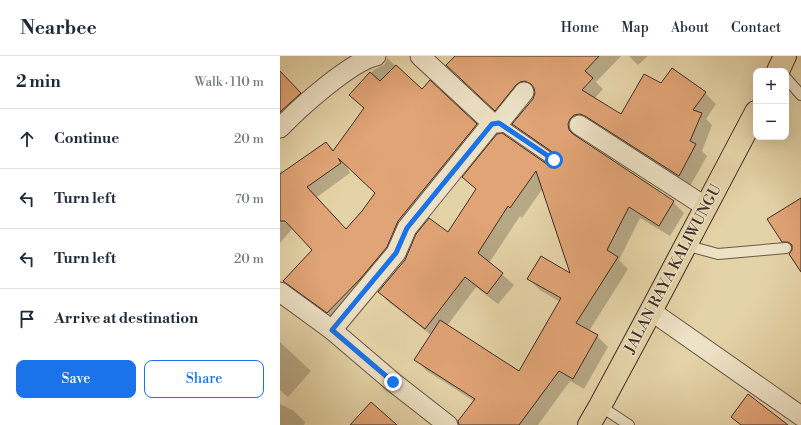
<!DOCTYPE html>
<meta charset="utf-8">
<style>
body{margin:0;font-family:"Libre Bodoni",serif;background:#f6f6f7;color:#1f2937}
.controls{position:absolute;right:12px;top:12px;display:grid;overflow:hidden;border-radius:8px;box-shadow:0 4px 16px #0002}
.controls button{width:36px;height:36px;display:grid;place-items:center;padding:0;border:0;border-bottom:1px solid #e0e1e3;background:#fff;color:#1f2937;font:20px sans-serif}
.stop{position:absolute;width:12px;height:12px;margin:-9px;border:3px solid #1a73e8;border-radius:50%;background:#fff}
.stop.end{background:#1a73e8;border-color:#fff;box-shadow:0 1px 4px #0008}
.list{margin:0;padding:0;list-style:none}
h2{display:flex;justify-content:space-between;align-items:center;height:52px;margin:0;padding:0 16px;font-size:17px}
h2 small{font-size:13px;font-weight:400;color:#747a83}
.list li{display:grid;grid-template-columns:26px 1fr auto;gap:12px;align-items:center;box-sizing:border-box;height:60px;padding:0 16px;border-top:1px solid #e0e1e3}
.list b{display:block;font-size:15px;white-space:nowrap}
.list em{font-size:13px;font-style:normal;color:#747a83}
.actions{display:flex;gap:8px;padding:12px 16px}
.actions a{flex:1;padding:9px 0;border:1px solid #1a73e8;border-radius:8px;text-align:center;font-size:14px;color:#1a73e8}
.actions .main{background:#1a73e8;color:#fff}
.icon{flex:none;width:22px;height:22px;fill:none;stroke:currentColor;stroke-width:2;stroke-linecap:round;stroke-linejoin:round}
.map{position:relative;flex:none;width:521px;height:369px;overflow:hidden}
header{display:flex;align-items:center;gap:24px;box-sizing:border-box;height:56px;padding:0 20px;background:#fff;border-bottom:1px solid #e0e1e3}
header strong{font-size:19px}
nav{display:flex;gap:22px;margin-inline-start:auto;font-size:14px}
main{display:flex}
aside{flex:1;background:#fff}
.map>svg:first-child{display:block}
</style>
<header>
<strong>Nearbee</strong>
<nav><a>Home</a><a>Map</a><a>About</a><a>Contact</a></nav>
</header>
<main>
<aside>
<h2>2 min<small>Walk · 110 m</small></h2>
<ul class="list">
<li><svg class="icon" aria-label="ahead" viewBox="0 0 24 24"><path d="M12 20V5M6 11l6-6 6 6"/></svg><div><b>Continue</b></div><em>20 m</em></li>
<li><svg class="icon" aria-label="left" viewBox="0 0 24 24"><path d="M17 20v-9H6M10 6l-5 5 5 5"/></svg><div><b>Turn left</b></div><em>70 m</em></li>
<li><svg class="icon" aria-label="left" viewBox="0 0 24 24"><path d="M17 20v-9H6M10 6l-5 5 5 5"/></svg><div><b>Turn left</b></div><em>20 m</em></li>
<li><svg class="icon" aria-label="arrive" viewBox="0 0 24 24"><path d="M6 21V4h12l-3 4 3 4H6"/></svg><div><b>Arrive at destination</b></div></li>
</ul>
<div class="actions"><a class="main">Save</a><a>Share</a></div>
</aside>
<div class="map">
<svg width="521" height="369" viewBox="0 0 521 369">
<rect width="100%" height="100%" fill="#e5d3a8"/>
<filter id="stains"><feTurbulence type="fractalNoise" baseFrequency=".005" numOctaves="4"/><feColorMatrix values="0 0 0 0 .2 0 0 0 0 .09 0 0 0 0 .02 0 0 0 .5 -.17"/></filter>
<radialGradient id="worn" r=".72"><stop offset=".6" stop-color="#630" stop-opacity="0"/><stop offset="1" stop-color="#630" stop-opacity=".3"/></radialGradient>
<g fill="#0003" fill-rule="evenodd">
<path d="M177 0H341L316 26 323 33 314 43 341 60 381 29 392 13 425 37 436 48 426 63 432 69 422 95 427 100 410 130 299 80V84L393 146 404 157 390 180 360 162 339 204 348 213 309 275 317 280 328 291 304 333 290 325 258 369H180L194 345 147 315 136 304 151 279 110 247 99 236 168 178 196 133 184 121 270 111 274 113 280 110 281 104 244 79 234 68 254 43 256 36 251 37 226 65 178 20ZM263 132 292 220 249 223 260 234 280 246 239 316 167 270 196 231 218 248 234 229 209 207 240 160 242 162Z"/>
<polygon points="349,0 368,0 358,9"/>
<path d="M107 2 142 34 196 69 207 79 58 267 15 235 5 225 33 194 13 172 0 187V116L1 115 3 117 46 87 54 95 85 52 71 39 94 14 105 8ZM66 109 96 137 83 156 67 174 37 141 70 117Z"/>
<polygon points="0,16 31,48 0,80"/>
<polygon points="521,143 521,214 513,195 503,185"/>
<polygon points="0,286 31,315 8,341 0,334"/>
<polygon points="0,348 14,355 25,366 24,369 0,369"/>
</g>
<g fill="#e1a476" stroke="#3f2e26" fill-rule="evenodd">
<polygon points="175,0 319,0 305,15 313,22 302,34 341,58 364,18 381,27 392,12 426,36 413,54 422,57 410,85 416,88 399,120 305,60 300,58 294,59 290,63 288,68 289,74 293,78 394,145 379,170 349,151 327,194 338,201 296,267 318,279 293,323 279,315 239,369 179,369 178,365 195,343 134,304 160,264 239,315 281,242 247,223 261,200 290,217 256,115 230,152 228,150 198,197 223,217 207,238 185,221 145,273 98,236 125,204 136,178 149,162 168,176 196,133 182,121 217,78 222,77 271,111 277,111 280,106 278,100 232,68 253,43 255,37 254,32 251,28 245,25 240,26 236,29 215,55 166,9"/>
<path d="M116 9 142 33 150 24 197 68 118 165 107 191 80 223 47 257 3 225 32 194 5 165H0V118L46 86 53 95 84 52 69 39 90 16 100 25ZM58 102 95 137 82 155 66 173 27 131 61 107Z"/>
<polygon points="0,15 21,37 0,56"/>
<polygon points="521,142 521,216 509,198 512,194 512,189 508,186 502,186 487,163"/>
<polygon points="468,338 508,369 461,369 451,361"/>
<polygon points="91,346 117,369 70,369"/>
</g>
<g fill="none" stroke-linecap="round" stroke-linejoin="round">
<g stroke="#685746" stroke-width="12">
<g id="lane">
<polyline points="506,22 521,39"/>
<polyline points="219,67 274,105"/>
<polyline points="405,189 438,198 506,192"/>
<polyline points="320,350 349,369"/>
</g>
</g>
<g stroke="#685746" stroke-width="21">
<g id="street">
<polyline points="140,0 212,67"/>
<polyline points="299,69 426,151"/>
<path d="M0 72C19 52 70 6 96 0"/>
<polyline points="0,236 52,274 113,326 168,369"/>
<polyline points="371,255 521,360"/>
<polyline points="52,274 116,197 127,172 212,67 219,67 244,36"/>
</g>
</g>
<g stroke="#3f2e26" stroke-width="24">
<g id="primary">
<polyline points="498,15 505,0"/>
<polyline points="309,369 320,350 371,255 476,56"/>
</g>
</g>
<use href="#lane" stroke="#eee2c6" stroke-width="10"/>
<use href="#street" stroke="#eee2c6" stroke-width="19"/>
<use href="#primary" stroke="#e5d3a8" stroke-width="22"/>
</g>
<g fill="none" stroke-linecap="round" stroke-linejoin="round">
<polyline stroke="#1a73e8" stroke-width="5" points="113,326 52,274 116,197 127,172 212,68 219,67 274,104"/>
</g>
<g text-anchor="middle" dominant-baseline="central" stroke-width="3" stroke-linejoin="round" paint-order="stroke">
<g font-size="15" fill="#3f2e26" stroke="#eee2c6">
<text transform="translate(393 213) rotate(-62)">JALAN RAYA KALIWUNGU</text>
</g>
</g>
<rect width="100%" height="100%" filter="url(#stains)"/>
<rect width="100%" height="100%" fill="url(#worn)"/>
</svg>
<div class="controls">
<button>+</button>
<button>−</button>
</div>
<div class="stop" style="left:274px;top:104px"></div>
<div class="stop end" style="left:113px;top:326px"></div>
</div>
</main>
